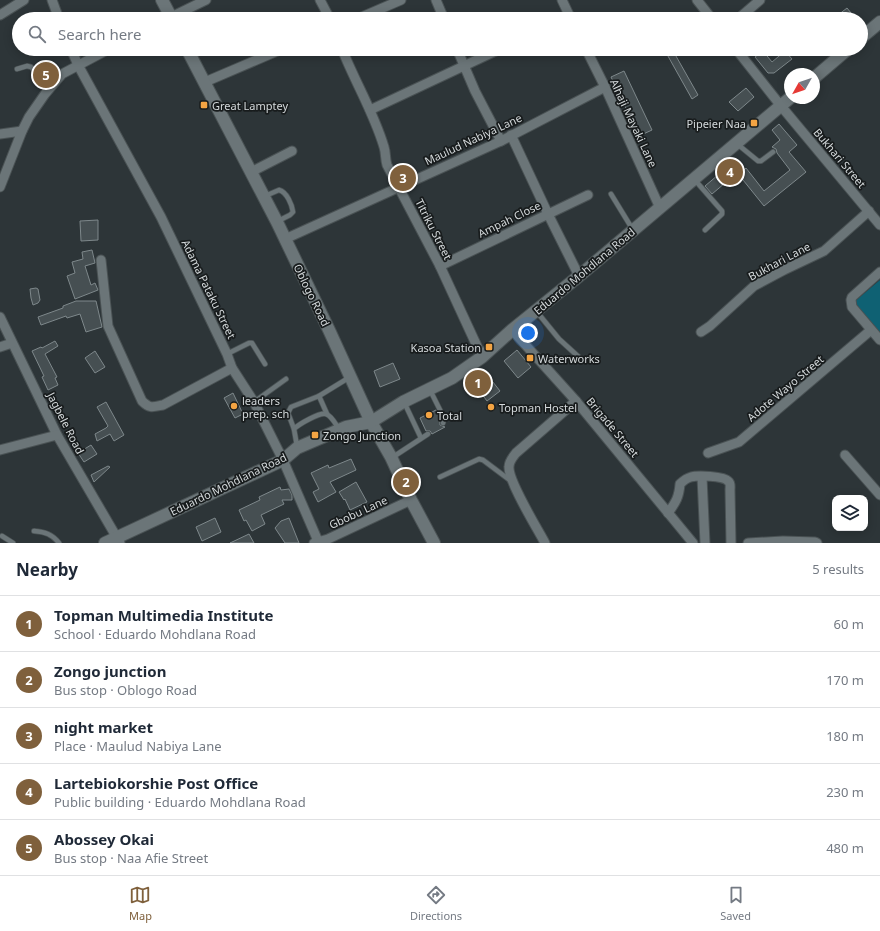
<!DOCTYPE html>
<meta charset="utf-8">
<style>
body{margin:0;font-family:"Noto Sans",sans-serif;background:#f6f6f7;color:#1f2937}
.controls{position:absolute;right:12px;bottom:12px;display:grid;overflow:hidden;border-radius:8px;box-shadow:0 2px 10px #0003}
.controls button{width:36px;height:36px;display:grid;place-items:center;padding:0;border:0;border-bottom:1px solid #e0e1e3;background:#fff;color:#1f2937;font:20px sans-serif}
.compass{position:absolute;left:784px;top:68px;width:36px;height:36px;border-radius:50%;background:#fff;box-shadow:0 2px 10px #0003;rotate:230deg}
.you{position:absolute;left:528px;top:333px;width:14px;height:14px;margin:-10px;border:3px solid #fff;border-radius:50%;background:#1a73e8;box-shadow:0 0 0 6px #1a73e833}
.badge{display:grid;place-items:center;width:26px;height:26px;border-radius:50%;background:#7f603c;color:#fff;font-size:13px;font-weight:700}
.pin{position:absolute;translate:-50% -50%;border:2px solid #fff;box-shadow:0 1px 4px #0006}
.list{margin:0;padding:0;list-style:none}
h2{display:flex;justify-content:space-between;align-items:center;height:52px;margin:0;padding:0 16px;font-size:17px}
h2 small{font-size:13px;font-weight:400;color:#747a83}
.list li{display:grid;grid-template-columns:26px 1fr auto;gap:12px;align-items:center;box-sizing:border-box;height:56px;padding:0 16px;border-top:1px solid #e0e1e3}
.list b{display:block;font-size:15px;white-space:nowrap}
.list p{margin:0;font-size:13px;white-space:nowrap;color:#747a83}
.list em{font-size:13px;font-style:normal;color:#747a83}
.icon{flex:none;width:22px;height:22px;fill:none;stroke:currentColor;stroke-width:2;stroke-linecap:round;stroke-linejoin:round}
.map{position:relative;flex:none;width:880px;height:543px;overflow:hidden}
.search{position:absolute;background:#fff;box-shadow:0 2px 10px #0003;left:12px;right:12px;top:12px;height:44px;display:flex;align-items:center;gap:10px;box-sizing:border-box;padding:0 14px;border-radius:22px;color:#747a83;font-size:15px}
.sheet{height:332px;background:#fff}
nav{display:flex;justify-content:space-around;align-items:center;box-sizing:border-box;height:56px;border-top:1px solid #e0e1e3;background:#fff;font-size:11px;color:#747a83}
nav a{display:grid;justify-items:center;gap:2px}
nav .on{color:#7f603c}
.map>svg:first-child{display:block}
</style>
<div class="map">
<svg width="880" height="543" viewBox="0 0 880 543">
<rect width="100%" height="100%" fill="#2d3538"/>
<polygon fill="#0f6173" points="880,280 880,334 854,302"/>
<g fill="#464f52" stroke="#7e888b">
<polygon points="847,8 856,19 833,19"/>
<polygon points="664,49 672,49 698,95 692,99"/>
<polygon points="763,51 772,62 785,51 792,59 774,73 768,73 755,57"/>
<polygon points="624,71 652,130 639,136 611,77"/>
<polygon points="746,88 754,97 738,111 729,102"/>
<polygon points="779,124 797,145 789,152 806,172 764,206 739,175 746,168 764,191 790,170 777,153 776,149 772,147 780,140 772,130"/>
<polygon points="405,172 407,177 401,180 399,174"/>
<polygon points="718,175 725,183 712,194 705,186"/>
<polygon points="98,220 98,240 81,241 80,221"/>
<polygon points="92,250 95,263 85,266 91,285 95,283 98,290 75,299 67,276 75,273 72,262 83,259 82,252"/>
<polygon points="36,288 38,289 40,300 38,303 33,305 31,298 30,289"/>
<polygon points="76,301 96,301 102,327 86,332 80,314 67,318 66,316 41,325 38,317 63,308 63,306"/>
<polygon points="55,341 58,346 45,354 57,377 55,378 58,385 48,390 42,377 44,376 32,351 41,347 42,348"/>
<polygon points="517,350 531,367 518,378 504,361"/>
<polygon points="95,351 105,367 95,373 85,358"/>
<polygon points="393,363 400,379 380,387 374,371"/>
<polygon points="485,372 500,391 487,401 473,382"/>
<polygon points="233,393 243,414 235,418 224,398"/>
<polygon points="106,402 124,435 114,441 110,434 97,441 95,434 106,428 108,426 97,407"/>
<polygon points="436,410 440,419 440,425 445,427 432,434 430,431 426,431 420,418"/>
<polygon points="91,445 97,454 84,462 78,453"/>
<polygon points="351,459 356,470 330,482 336,492 318,502 313,492 319,489 311,473 328,465 329,468"/>
<polygon points="108,466 110,467 94,482 91,475"/>
<polygon points="356,482 367,502 350,510 345,499 344,500 339,492"/>
<polygon points="280,487 281,490 289,489 292,495 292,500 282,500 284,504 261,515 265,524 252,531 246,520 244,521 239,510 260,500 259,497"/>
<polygon points="215,518 221,532 202,541 196,527"/>
<polygon points="289,518 299,543 285,543 275,528 281,521"/>
<polygon points="249,534 254,543 230,543"/>
</g>
<g fill="none" stroke-linecap="round" stroke-linejoin="round">
<g stroke="#4a5254" stroke-width="6">
<g id="lane">
<polyline points="17,69 27,66 31,67 50,87"/>
<polyline points="736,143 758,161 761,161 773,152"/>
<polyline points="694,179 722,211 722,214 705,230"/>
<polyline points="611,194 633,230"/>
<path d="M265 196 279 190C287 192 292 205 293 212L290 215 278 221"/>
<polyline points="537,312 559,339 581,359"/>
<polyline points="227,354 249,343 252,343 265,364"/>
<polyline points="430,390 444,418 443,423"/>
<polyline points="319,396 327,414"/>
<polyline points="254,402 286,379"/>
<polyline points="404,402 421,438"/>
<polyline points="294,429 288,413 291,407 319,396 350,377"/>
<path d="M297 446 294 429C299 424 320 412 326 414 332 416 336 425 339 429"/>
<polyline points="393,457 428,434"/>
<polyline points="440,477 479,459 483,460 511,481"/>
<path d="M34 531C45 532 52 534 59 543"/>
<polyline points="2,536 13,543"/>
</g>
</g>
<g stroke="#4a5254" stroke-width="11">
<g id="street">
<polyline points="52,0 59,19"/>
<polyline points="320,0 330,19"/>
<polyline points="436,0 444,19"/>
<polyline points="562,0 571,19"/>
<polyline points="697,0 712,19"/>
<polyline points="0,15 24,0"/>
<polyline points="167,19 206,0"/>
<polyline points="357,19 401,0"/>
<polyline points="738,19 760,0"/>
<polyline points="71,49 78,65 161,217 227,354 232,368 254,402 283,460 318,541"/>
<path d="M342 49C355 82 374 113 384 147 386 153 385 159 387 165L440 266 482 357"/>
<polyline points="457,49 475,91 501,141"/>
<polyline points="586,49 605,87 660,208"/>
<polyline points="736,49 781,106 880,225"/>
<polyline points="205,82 282,49"/>
<polyline points="370,110 500,49"/>
<polyline points="0,134 22,131"/>
<polyline points="511,135 548,214 579,276"/>
<polyline points="251,172 292,151"/>
<polyline points="0,187 22,131 29,117 45,94 62,74 109,49"/>
<polyline points="285,239 501,141 605,87"/>
<path d="M101 260 108 326 142 401C150 409 153 407 163 405L232 368"/>
<polyline points="440,266 588,195"/>
<polyline points="880,272 852,297 851,300 852,307 880,340"/>
<polyline points="0,317 57,435 120,543"/>
<polyline points="512,330 576,401 693,543"/>
<polyline points="701,332 710,326 754,286 784,270 824,251 869,211"/>
<polyline points="0,347 12,343"/>
<polyline points="0,450 57,435"/>
<polyline points="708,453 739,442 871,330"/>
<polyline points="845,455 880,495"/>
<polyline points="702,477 705,543"/>
<path d="M668 513C676 502 679 497 680 484 683 481 687 478 691 477 697 475 724 476 728 481 731 483 730 487 730 490L731 543"/>
<polyline points="314,543 328,539 411,500"/>
<path d="M545 543C537 528 508 481 509 467 509 461 513 457 516 453L576 401"/>
<polyline points="748,543 783,541 815,542 817,543"/>
</g>
</g>
<g stroke="#4a5254" stroke-width="14">
<g id="secondary">
<polyline points="162,0 172,19"/>
<polyline points="861,38 880,22"/>
<polyline points="187,49 277,222 329,330 371,422 391,457 411,500 434,543"/>
<polyline points="814,78 848,49"/>
<polyline points="105,543 283,460 297,448 346,427 371,422 403,402 452,378 482,357 512,330 579,276 790,98"/>
</g>
</g>
<use href="#lane" stroke="#6b7578" stroke-width="4.5"/>
<use href="#street" stroke="#6b7578" stroke-width="9"/>
<use href="#secondary" stroke="#6b7578" stroke-width="12"/>
</g>
<g fill="#f4a443" stroke="#181c1d" stroke-width="1.5">
<rect x="200" y="101" width="8" height="8" rx="2"/>
<rect x="750" y="119" width="8" height="8" rx="2"/>
<rect x="485" y="343" width="8" height="8" rx="2"/>
<rect x="526" y="354" width="8" height="8" rx="2"/>
<circle cx="234" cy="406" r="4"/>
<circle cx="491" cy="407" r="4"/>
<circle cx="429" cy="415" r="4"/>
<rect x="311" y="431" width="8" height="8" rx="2"/>
</g>
<g text-anchor="middle" dominant-baseline="central" stroke-width="3.5" stroke-linejoin="round" paint-order="stroke">
<g font-size="11" fill="#d4d9db" stroke="#181c1d" text-anchor="start">
<text x="212" y="105">Great Lamptey</text>
<text x="746" y="123" text-anchor="end">Pipeier Naa</text>
<text x="481" y="347" text-anchor="end">Kasoa Station</text>
<text x="538" y="358">Waterworks</text>
<text x="242" y="400">leaders<tspan x="242" dy="13">prep. sch</tspan></text>
<text x="499" y="407">Topman Hostel</text>
<text x="437" y="415">Total</text>
<text x="323" y="435">Zongo Junction</text>
</g>
<g font-size="11" fill="#d4d9db" stroke="#181c1d">
<text transform="translate(634 123) rotate(65)">Alhaji Mayaki Lane</text>
<text transform="translate(473 139) rotate(-25)">Maulud Nabiya Lane</text>
<text transform="translate(840 158) rotate(50)">Bukhari Street</text>
<text transform="translate(509 219) rotate(-26)">Ampah Close</text>
<text transform="translate(434 229) rotate(63)">Titriku Street</text>
<text transform="translate(779 261) rotate(-28)">Bukhari Lane</text>
<text transform="translate(584 271) rotate(-40)">Eduardo Mohdlana Road</text>
<text transform="translate(209 289) rotate(64)">Adama Pataku Street</text>
<text transform="translate(312 295) rotate(64)">Oblogo Road</text>
<text transform="translate(785 388) rotate(-40)">Adote Wayo Street</text>
<text transform="translate(66 423) rotate(63)">Jagbele Road</text>
<text transform="translate(613 427) rotate(50)">Brigade Street</text>
<text transform="translate(228 484) rotate(-26)">Eduardo Mohdlana Road</text>
<text transform="translate(358 512) rotate(-25)">Gbobu Lane</text>
</g>
</g>
</svg>
<div class="controls">
<button><svg class="icon" aria-label="layers" viewBox="0 0 24 24"><path d="M12 4l9 5-9 5-9-5zM3 14l9 5 9-5"/></svg></button>
</div>
<svg class="compass" viewBox="-18 -18 36 36"><path d="M0-13l5 13h-10z" fill="#e53935"/><path d="M0 13l5-13h-10z" fill="#747a83"/></svg>
<div class="you"></div>
<div class="pin badge" style="left:478px;top:383px">1</div>
<div class="pin badge" style="left:406px;top:482px">2</div>
<div class="pin badge" style="left:403px;top:178px">3</div>
<div class="pin badge" style="left:730px;top:172px">4</div>
<div class="pin badge" style="left:46px;top:75px">5</div>
<div class="search"><svg class="icon" aria-label="search" viewBox="0 0 24 24"><circle cx="10" cy="10" r="6"/><path d="M15 15l6 6"/></svg>Search here</div>
</div>
<section class="sheet">
<h2>Nearby<small>5 results</small></h2>
<ul class="list">
<li><span class="badge">1</span><div><b>Topman Multimedia Institute</b><p>School · Eduardo Mohdlana Road</p></div><em>60 m</em></li>
<li><span class="badge">2</span><div><b>Zongo junction</b><p>Bus stop · Oblogo Road</p></div><em>170 m</em></li>
<li><span class="badge">3</span><div><b>night market</b><p>Place · Maulud Nabiya Lane</p></div><em>180 m</em></li>
<li><span class="badge">4</span><div><b>Lartebiokorshie Post Office</b><p>Public building · Eduardo Mohdlana Road</p></div><em>230 m</em></li>
<li><span class="badge">5</span><div><b>Abossey Okai</b><p>Bus stop · Naa Afie Street</p></div><em>480 m</em></li>
</ul>
</section>
<nav>
<a class="on"><svg class="icon" aria-label="map" viewBox="0 0 24 24"><path d="M3 6l6-2 6 2 6-2v14l-6 2-6-2-6 2zM9 4v14M15 6v14"/></svg>Map</a>
<a><svg class="icon" aria-label="directions" viewBox="0 0 24 24"><path d="M12 3l9 9-9 9-9-9zM9 14v-3h6M13 9l2 2-2 2"/></svg>Directions</a>
<a><svg class="icon" aria-label="saved" viewBox="0 0 24 24"><path d="M7 4h10v16l-5-4-5 4z"/></svg>Saved</a>
</nav>
